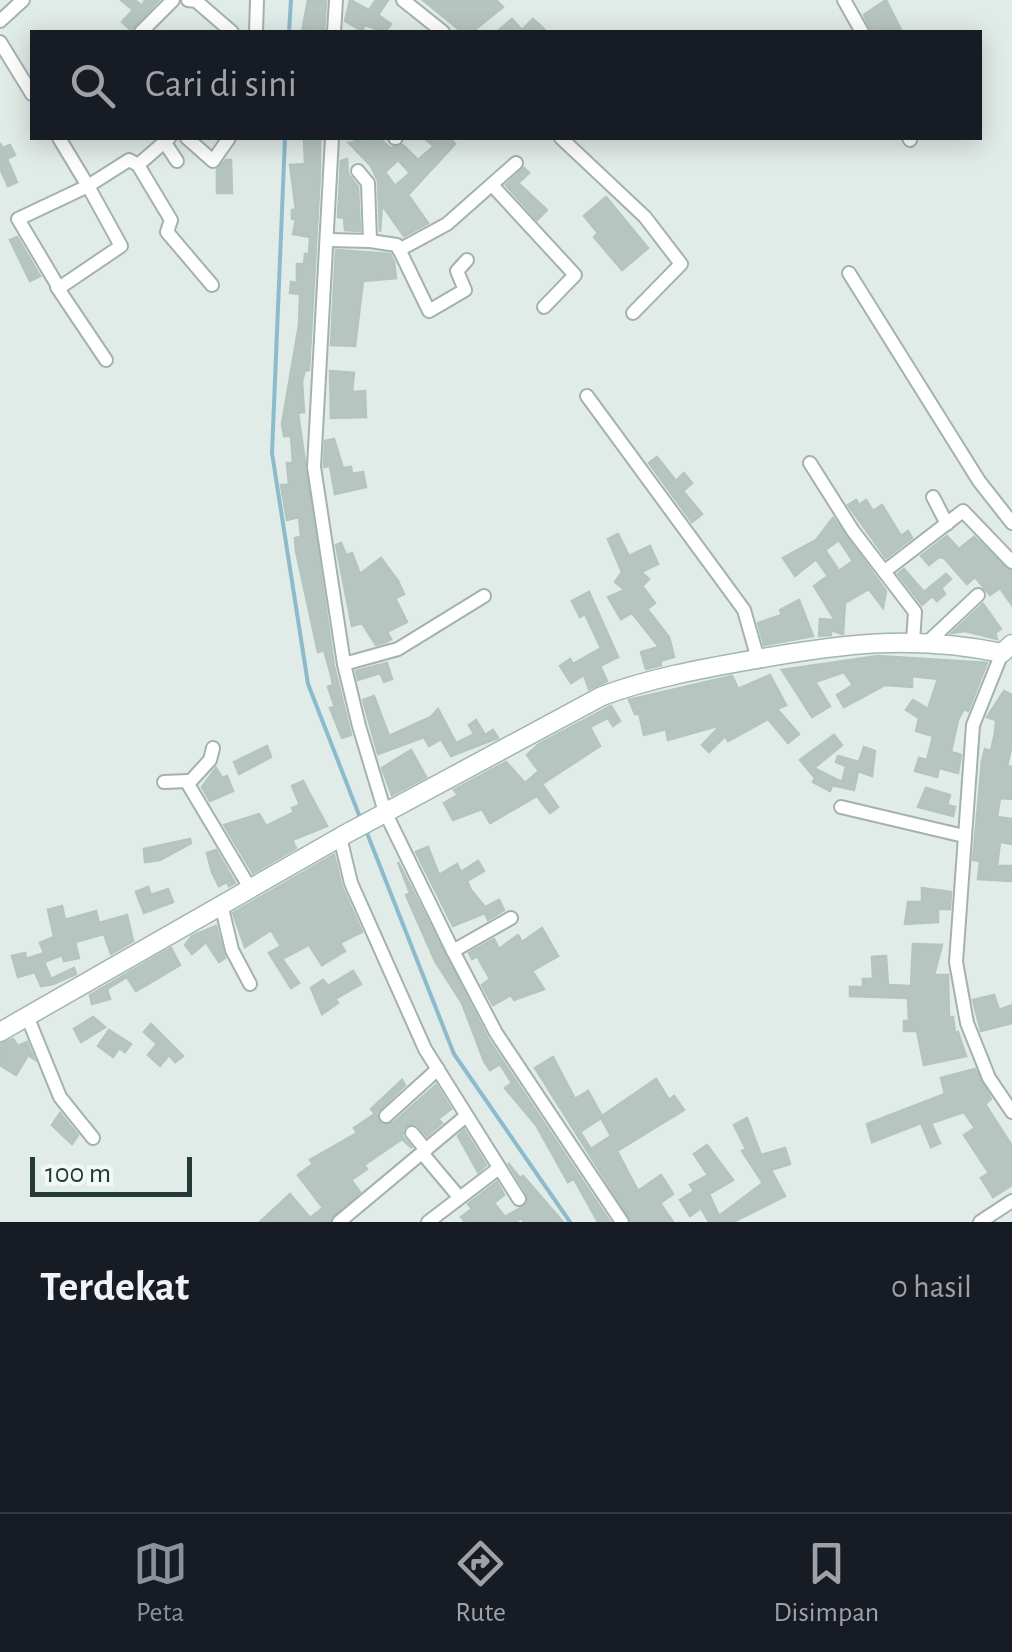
<!DOCTYPE html>
<html lang="id">
<style>
body{margin:0;font-family:"Alegreya Sans",sans-serif;background:#20242c;color:#f1f3f6}
.scale{position:absolute;left:30px;bottom:25px;width:162px;box-sizing:border-box;padding-left:10px;border:5px solid #233a37;border-top:0;font-size:28px;line-height:35px;white-space:nowrap;color:#233a37;-webkit-text-stroke:8px #f1f8f5;paint-order:stroke}
.list{margin:0;padding:0;list-style:none}
h2{display:flex;justify-content:space-between;align-items:center;height:130px;margin:0;padding:0 40px;font-size:42px}
h2 small{font-size:32px;font-weight:400;color:#9ea1a6}
.icon{flex:none;width:55px;height:55px;fill:none;stroke:currentColor;stroke-width:2;stroke-linecap:round;stroke-linejoin:round}
.map{position:relative;flex:none;width:1012px;height:1222px;overflow:hidden}
.search{position:absolute;background:#171b24;box-shadow:0 5px 25px #0003;left:30px;right:30px;top:30px;height:110px;display:flex;align-items:center;gap:25px;box-sizing:border-box;padding:0 35px;border-radius:0px;color:#9ea1a6;font-size:38px}
.sheet{height:290px;background:#171b24}
nav{display:flex;justify-content:space-around;align-items:center;box-sizing:border-box;height:140px;border-top:2px solid #363941;background:#171b24;font-size:28px;color:#9ea1a6}
nav a{display:grid;justify-items:center;gap:5px}
nav .on{color:#8c9099}
.map>svg:first-child{display:block}
</style>
<div class="map">
<svg width="1012" height="1222" viewBox="0 0 1012 1222">
<rect width="100%" height="100%" fill="#e1ebe8"/>
<g fill="none" stroke-linecap="round" stroke-linejoin="round">
<g stroke="#8cbbcd" stroke-width="4">
<polyline points="289,32 291,0"/>
<polyline points="285,138 272,453 308,684 361,820"/>
<polyline points="365,828 454,1054 570,1222"/>
</g>
</g>
<g fill="#b7c5c1" stroke="#b4c4bf" stroke-width="2.5" fill-rule="evenodd">
<polygon points="121,0 135,0 142,6 145,0 159,0 131,30 122,22 133,10"/>
<polygon points="308,0 326,0 324,32 302,32"/>
<polygon points="350,0 369,10 376,0 388,0 378,15 391,24 385,32 365,25 362,31 345,21"/>
<polygon points="423,0 496,0 503,7 472,32 462,32"/>
<polygon points="886,0 901,30 872,32 864,15"/>
<polygon points="512,19 522,30 533,19 547,32 497,32"/>
<polygon points="304,138 320,138 320,173 309,370 305,371 302,381 304,412 298,413 334,666 351,735 342,738 330,708 335,707 328,687 333,685 331,675 324,650 318,652 296,551 295,538 301,537 299,517 287,520 281,485 289,485 287,463 293,463 291,436 284,436 282,424 299,325 300,294 290,293 291,282 297,283 297,264 304,264 305,254 309,254 310,237 293,234 296,219 292,219 292,210 296,210 290,165 305,164"/>
<path d="M351 138H379L390 148 403 145 418 160 434 146 424 138H450L455 144 408 195 428 223 404 236 382 205 380 232 378 181 371 166 349 143 360 142ZM398 160 410 173 395 186 385 172Z"/>
<polygon points="0,143 2,148 10,145 15,155 7,159 17,182 8,186 0,168"/>
<polygon points="347,159 348,174 358,187 360,231 345,230 344,218 338,217 341,161"/>
<polygon points="226,160 231,160 232,193 217,193 217,170"/>
<polygon points="524,168 529,173 518,183 547,210 537,220 506,185"/>
<polygon points="606,197 648,248 622,270 594,237 598,233 584,216"/>
<polygon points="17,237 40,276 30,281 10,240"/>
<polygon points="336,250 390,254 394,262 396,278 363,281 355,346 331,345"/>
<polygon points="330,371 354,373 352,392 365,391 366,417 331,418"/>
<polygon points="334,439 343,468 351,467 352,474 363,472 366,487 335,494 330,466 324,467 325,441"/>
<polygon points="657,457 676,481 684,473 692,483 683,491 702,514 692,522 649,463"/>
<polygon points="856,500 859,505 866,500 873,511 882,505 901,536 908,531 912,538 886,558 848,505"/>
<path d="M833 518 886 591 883 608 869 589 845 603 843 634 831 630V635L819 636 820 619 835 620 814 586 828 576 816 559 795 576 783 558 816 540ZM839 540 853 561 839 571 825 550Z"/>
<polygon points="618,534 629,556 650,546 658,564 641,572 649,579 642,586 655,603 647,609 669,637 674,657 660,661 661,665 646,669 641,652 659,647 632,613 621,619 608,597 625,590 615,582 622,572 608,539"/>
<polygon points="947,536 959,549 974,537 1012,572 1012,605 1000,588 990,595 975,577 967,584 944,558 939,557 929,565 921,556"/>
<polygon points="341,543 346,555 352,553 360,574 381,558 398,581 404,594 395,598 407,622 387,632 391,639 386,642 376,645 362,623 352,626 336,545"/>
<polygon points="904,569 924,592 946,574 951,579 941,588 945,594 937,601 932,596 922,605 898,574"/>
<polygon points="589,592 618,657 600,666 607,681 589,689 584,675 571,683 560,666 570,659 573,664 601,648 585,614 580,617 572,601"/>
<polygon points="799,600 813,636 764,645 758,623 782,615 780,610"/>
<polygon points="983,604 1001,629 995,633 997,639 965,631 952,633"/>
<polygon points="878,656 987,663 968,711 964,709 958,720 951,752 961,755 958,773 939,768 937,777 915,771 919,758 927,760 933,736 916,731 919,718 906,710 913,700 928,709 938,679 912,676 912,687 885,685 844,707 837,695 853,685 844,672 815,682 830,706 812,717 782,670"/>
<polygon points="387,663 392,679 384,682 380,673 358,680 356,671"/>
<polygon points="770,675 786,705 777,709 799,734 788,743 768,719 728,741 725,736 709,752 702,745 721,725 668,740 666,729 644,735 639,713 635,714 629,700 732,676 738,689"/>
<polygon points="1004,691 1012,695 1012,744 1007,766 1012,767 1012,799 1000,798 997,817 1012,819 1012,844 1000,842 997,866 1012,866 1012,881 978,879 980,861 973,860 982,761 985,749 991,751 995,733 996,720 987,717"/>
<polygon points="374,696 389,736 431,717 438,709 456,743 474,734 469,725 476,720 485,735 493,730 498,738 451,756 441,739 429,746 424,737 378,754 363,700"/>
<polygon points="611,706 620,721 613,726 608,718 590,727 600,746 542,784 558,807 550,813 537,796 490,823 482,809 453,820 444,803 458,795 454,790 506,762 525,783 539,771 527,755 539,744"/>
<polygon points="834,735 842,745 814,768 842,782 846,766 836,762 838,756 859,762 864,747 875,751 872,776 858,771 854,790 832,785 830,791 813,782 815,778 800,760"/>
<polygon points="267,746 271,757 239,774 234,762"/>
<polygon points="411,750 426,777 392,795 382,768"/>
<polygon points="216,768 222,778 227,776 233,791 210,801 202,787"/>
<polygon points="303,781 327,826 292,840 296,848 253,873 224,825 259,814 266,826 294,812 292,808 300,805 292,786"/>
<polygon points="926,788 950,795 947,805 955,807 953,816 918,807"/>
<polygon points="190,839 191,843 160,860 145,862 144,849"/>
<polygon points="428,847 439,875 457,864 461,872 478,861 484,871 467,881 471,890 485,907 499,900 504,910 488,920 485,913 453,926 416,852"/>
<polygon points="216,850 235,883 229,886 227,882 219,886 212,872 207,853"/>
<polygon points="334,855 342,887 362,932 340,943 345,951 322,965 309,945 282,959 299,983 291,988 269,953 281,946 271,930 245,947 233,913"/>
<polygon points="398,862 488,1039 610,1222 598,1222 574,1179 568,1182 536,1125 505,1088 512,1083 500,1064 490,1070 484,1061 462,1003 435,961 406,895 410,893"/>
<polygon points="148,887 151,895 168,889 173,902 144,913 136,892"/>
<polygon points="922,888 951,892 950,909 938,909 938,922 905,924 908,902 922,902"/>
<polygon points="62,906 65,920 96,911 99,923 127,915 133,941 111,954 104,934 75,942 79,958 64,961 62,955 44,962 51,979 74,968 76,974 53,984 41,986 35,972 18,977 12,956 25,953 26,959 44,953 40,943 54,937 48,910"/>
<polygon points="216,926 225,958 219,962 206,942 192,954 185,945 192,936"/>
<polygon points="542,928 558,956 532,971 544,989 514,1000 511,995 493,1005 482,985 490,979 477,956 472,959 469,953 494,939 499,949 518,935 522,942"/>
<polygon points="913,944 942,945 934,975 948,975 949,1017 953,1017 955,1033 958,1032 966,1056 924,1065 917,1031 904,1031 904,1021 909,1021 908,998 850,996 850,987 863,987 863,979 873,979 872,957 886,956 888,985 911,986"/>
<polygon points="171,948 180,965 136,991 127,977 107,989 110,999 92,1004 90,995"/>
<polygon points="353,971 361,984 335,999 338,1003 322,1014 311,988 323,980 328,986"/>
<polygon points="994,995 999,1010 1012,1005 1012,1023 981,1031 973,1000"/>
<polygon points="93,1017 105,1027 81,1042 74,1029"/>
<polygon points="151,1024 183,1056 175,1062 169,1055 160,1066 148,1055 157,1044 144,1032"/>
<polygon points="109,1030 131,1044 125,1052 119,1048 113,1057 98,1046"/>
<polygon points="13,1039 18,1046 27,1042 34,1059 28,1055 16,1075 0,1065 0,1044"/>
<path d="M553 1057 575 1099 588 1091 602 1116 656 1079 669 1100 674 1096 684 1110 617 1151 638 1191 661 1175 673 1194 660 1203 673 1222H632L535 1068ZM601 1118 611 1136 591 1149 580 1132Z"/>
<polygon points="975,1069 991,1099 985,1104 1012,1146 1012,1185 993,1197 981,1178 989,1173 964,1135 975,1128 964,1112 931,1123 940,1143 931,1147 921,1123 872,1142 867,1124 945,1094 941,1078"/>
<polygon points="402,1080 405,1085 377,1112 379,1123 393,1123 436,1085 451,1109 438,1119 442,1123 427,1136 416,1124 405,1126 402,1136 412,1148 402,1139 364,1165 367,1169 351,1180 360,1192 329,1222 260,1222 290,1194 310,1218 323,1208 298,1175 313,1164 310,1160 357,1133 354,1128 375,1114 371,1109"/>
<polygon points="60,1113 78,1135 72,1144 52,1125"/>
<polygon points="747,1118 761,1155 785,1148 790,1164 771,1170 785,1196 733,1222 709,1222 701,1208 690,1216 680,1200 694,1191 690,1185 708,1175 694,1154 707,1145 733,1180 709,1194 719,1216 763,1183 742,1151 746,1149 734,1125"/>
<polygon points="464,1130 486,1165 478,1172 458,1136"/>
<polygon points="508,1163 520,1178 523,1176 563,1222 524,1222 521,1218 516,1222 465,1222 461,1217 472,1209 468,1204 497,1182 504,1195 494,1203 505,1217 527,1204 527,1194"/>
</g>
<g fill="none" stroke-linecap="round" stroke-linejoin="round">
<g stroke="#a4b2af" stroke-width="16">
<g id="street">
<polyline points="188,0 196,1 232,32"/>
<polyline points="403,0 443,32"/>
<polyline points="844,0 862,32"/>
<polyline points="0,21 23,0"/>
<polyline points="141,32 173,0"/>
<polyline points="256,32 257,0"/>
<polyline points="334,32 336,0"/>
<polyline points="0,42 32,94"/>
<polyline points="59,138 88,186 18,219 59,288 121,246 88,186 129,160 138,165 169,138"/>
<polyline points="187,138 213,161 229,138"/>
<polyline points="332,138 314,467 344,664 359,726 385,812 453,951 496,1033 622,1222"/>
<polyline points="395,138 396,138"/>
<polyline points="561,138 645,217 681,264 633,313"/>
<polyline points="909,138 910,140"/>
<polyline points="165,143 177,161"/>
<polyline points="138,165 171,220 167,232 212,285"/>
<polyline points="492,185 575,275 544,307"/>
<polyline points="329,240 370,241 368,183 358,171"/>
<polyline points="370,241 397,245 429,311 465,290 457,271 467,260"/>
<polyline points="399,250 447,224 516,163"/>
<polyline points="849,273 979,481 1012,523"/>
<polyline points="57,287 106,360"/>
<polyline points="587,396 744,610 758,659"/>
<polyline points="810,463 853,531 915,612 913,641"/>
<polyline points="933,497 947,524"/>
<polyline points="885,571 963,511 1012,562"/>
<polyline points="930,640 978,595"/>
<polyline points="1002,653 973,725 956,962 967,1023 989,1078 1012,1112"/>
<polyline points="344,664 398,649 484,596"/>
<polyline points="213,748 210,760 188,784 250,888"/>
<polyline points="164,782 188,781"/>
<polyline points="841,807 964,836"/>
<polyline points="340,837 351,883 425,1049 519,1199"/>
<polyline points="221,904 232,950 250,984"/>
<polyline points="453,951 511,918"/>
<polyline points="27,1016 60,1097 93,1138"/>
<polyline points="386,1116 438,1069"/>
<polyline points="412,1133 426,1150"/>
<polyline points="422,1153 459,1197"/>
<polyline points="339,1222 466,1116"/>
<polyline points="428,1222 499,1168"/>
<polyline points="980,1222 1012,1201"/>
</g>
</g>
<g stroke="#a1b6b1" stroke-width="21">
<path id="secondary" d="M0 1032 342 836 602 696C651 678 700 669 751 660 841 644 912 634 1002 653L1012 644"/>
</g>
<use href="#street" stroke="#fff" stroke-width="12"/>
<use href="#secondary" stroke="#fff" stroke-width="18"/>
</g>
</svg>
<div class="scale">100 m</div>
<div class="search"><svg class="icon" aria-label="search" viewBox="0 0 24 24"><circle cx="10" cy="10" r="6"/><path d="M15 15l6 6"/></svg>Cari di sini</div>
</div>
<section class="sheet">
<h2>Terdekat<small>0 hasil</small></h2>
<ul class="list">
</ul>
</section>
<nav>
<a class="on"><svg class="icon" aria-label="map" viewBox="0 0 24 24"><path d="M3 6l6-2 6 2 6-2v14l-6 2-6-2-6 2zM9 4v14M15 6v14"/></svg>Peta</a>
<a><svg class="icon" aria-label="directions" viewBox="0 0 24 24"><path d="M12 3l9 9-9 9-9-9zM9 14v-3h6M13 9l2 2-2 2"/></svg>Rute</a>
<a><svg class="icon" aria-label="saved" viewBox="0 0 24 24"><path d="M7 4h10v16l-5-4-5 4z"/></svg>Disimpan</a>
</nav>
